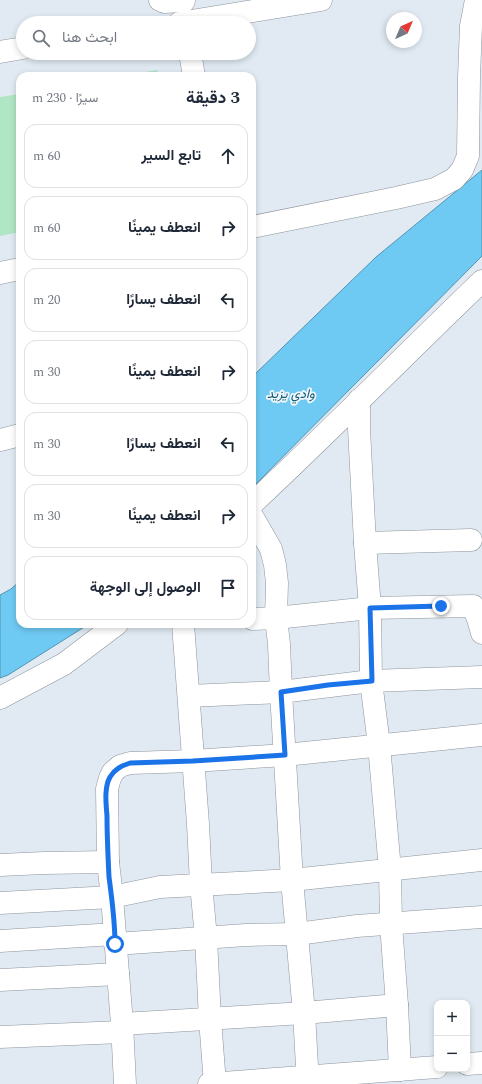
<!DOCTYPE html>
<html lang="ar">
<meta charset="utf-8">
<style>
body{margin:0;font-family:Spectral,Vazirmatn,serif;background:#f6f6f7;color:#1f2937;direction:rtl}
.controls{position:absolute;right:12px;bottom:12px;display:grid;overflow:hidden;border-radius:8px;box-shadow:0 2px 6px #0003}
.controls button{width:36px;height:36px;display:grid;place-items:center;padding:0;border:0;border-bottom:1px solid #e0e1e3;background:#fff;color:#1f2937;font:20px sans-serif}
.compass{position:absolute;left:386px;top:12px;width:36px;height:36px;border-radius:50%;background:#fff;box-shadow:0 2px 6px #0003;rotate:44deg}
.stop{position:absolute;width:12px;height:12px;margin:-9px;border:3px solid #1a73e8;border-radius:50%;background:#fff}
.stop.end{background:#1a73e8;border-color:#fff;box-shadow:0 1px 4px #0008}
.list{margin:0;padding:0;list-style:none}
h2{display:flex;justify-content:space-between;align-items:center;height:52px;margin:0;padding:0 16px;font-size:17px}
h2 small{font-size:13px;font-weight:400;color:#747a83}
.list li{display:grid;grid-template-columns:26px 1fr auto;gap:12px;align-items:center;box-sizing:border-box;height:64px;margin:0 8px 8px;padding:0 8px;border:1px solid #e0e1e3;border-radius:12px}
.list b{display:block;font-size:15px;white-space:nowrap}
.list em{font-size:13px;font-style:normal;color:#747a83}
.icon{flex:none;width:22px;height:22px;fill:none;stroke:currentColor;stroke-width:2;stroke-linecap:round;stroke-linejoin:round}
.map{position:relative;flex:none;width:482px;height:1084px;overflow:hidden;direction:ltr}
.search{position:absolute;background:#fff;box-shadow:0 2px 6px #0003;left:16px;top:16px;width:240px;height:44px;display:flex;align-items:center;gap:10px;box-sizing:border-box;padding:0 14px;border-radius:22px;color:#747a83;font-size:15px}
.panel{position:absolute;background:#fff;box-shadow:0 2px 6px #0003;left:16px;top:72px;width:240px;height:556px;border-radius:12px;direction:rtl}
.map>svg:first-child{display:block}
</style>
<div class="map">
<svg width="482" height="1084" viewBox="0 0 482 1084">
<rect width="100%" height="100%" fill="#e1eaf2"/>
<g fill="#b1e6c5">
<polygon points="157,70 158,76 122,76"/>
<polygon points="20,94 20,232 0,236 0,97"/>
</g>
<g fill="#6fcaf3" stroke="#5394b2">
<polygon points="482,170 482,256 252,488 252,377 376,257"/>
<polygon points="20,581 20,624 89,624 8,675 0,678 0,595 11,589"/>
</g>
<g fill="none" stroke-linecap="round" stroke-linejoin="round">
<g stroke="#8c949c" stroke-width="23">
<g id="minor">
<polyline points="160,0 164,2 184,1"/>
<polyline points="190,53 194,76"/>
<polyline points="252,227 396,198 435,189 454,179 462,170 468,156 469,77 471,26 476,0"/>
<polyline points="0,273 20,269"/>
<polyline points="359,400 359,429 365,543 370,608 371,681 379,745 390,870 391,924 397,1005 400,1070"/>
<polyline points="0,440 20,435"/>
<path d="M252 504C330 431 405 355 482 281"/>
<polyline points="252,516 271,549 275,565 277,583 276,618 279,644 281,692 292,880 304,1013 308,1084"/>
<polyline points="365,543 471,540"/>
<polyline points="252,619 276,618 370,608 473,606 478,619 482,633"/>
<polyline points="183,624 198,824 201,884 206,938 210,1019 215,1084"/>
<polyline points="189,696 281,692 371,681 482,677"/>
<polyline points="0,698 64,664 117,624"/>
<polyline points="0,865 44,863 108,862"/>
<polyline points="0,903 112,897 160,887 292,880 482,860"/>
<polyline points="0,941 115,934"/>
<polyline points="115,944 246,935 297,934 357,926 482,917"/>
<polyline points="0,980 118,974"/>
<polyline points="122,1024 304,1013 397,1005"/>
<polyline points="0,1037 122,1032"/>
<polyline points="467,1064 482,1063"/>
<polyline points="125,1084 122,1024 112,897 108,862 107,789 110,778 113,772 120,766 130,763 193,761 285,755 433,740 482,735"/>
<polyline points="209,1084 437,1067"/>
</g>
</g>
<g stroke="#8c949c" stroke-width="23">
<g id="major">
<polyline points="179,23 321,0"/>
<polyline points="0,52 23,48"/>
</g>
</g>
<use href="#minor" stroke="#fff" stroke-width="22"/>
<use href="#major" stroke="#fff" stroke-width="22"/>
</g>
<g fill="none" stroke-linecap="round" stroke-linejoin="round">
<path stroke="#1a73e8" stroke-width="5" d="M115 944C115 921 112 899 109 877 108 857 107 836 107 816 106 803 104 788 110 777 115 769 121 766 130 763L193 761 285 755 281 692 328 685 372 681 370 608 441 606"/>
</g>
<g text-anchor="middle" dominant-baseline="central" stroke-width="3.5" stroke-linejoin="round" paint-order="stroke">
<g font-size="13" font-style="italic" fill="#135c77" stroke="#eff7fd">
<text x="291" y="394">وادي يزيد</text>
</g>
</g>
</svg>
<div class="controls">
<button>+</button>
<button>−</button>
</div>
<svg class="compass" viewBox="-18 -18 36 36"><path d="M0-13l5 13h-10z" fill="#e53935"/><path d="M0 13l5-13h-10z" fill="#747a83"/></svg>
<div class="stop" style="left:115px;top:944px"></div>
<div class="stop end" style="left:441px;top:606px"></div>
<div class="search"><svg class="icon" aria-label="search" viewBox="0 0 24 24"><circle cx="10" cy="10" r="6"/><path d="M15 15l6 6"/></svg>ابحث هنا</div>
<section class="panel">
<h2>3 دقيقة<small>سيرًا · 230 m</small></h2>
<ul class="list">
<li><svg class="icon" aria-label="ahead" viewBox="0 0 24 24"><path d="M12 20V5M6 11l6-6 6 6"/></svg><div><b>تابع السير</b></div><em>60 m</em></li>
<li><svg class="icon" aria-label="right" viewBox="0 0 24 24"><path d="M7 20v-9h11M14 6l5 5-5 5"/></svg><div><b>انعطف يمينًا</b></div><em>60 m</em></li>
<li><svg class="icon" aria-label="left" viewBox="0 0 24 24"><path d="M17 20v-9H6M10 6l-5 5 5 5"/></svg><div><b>انعطف يسارًا</b></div><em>20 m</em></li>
<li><svg class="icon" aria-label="right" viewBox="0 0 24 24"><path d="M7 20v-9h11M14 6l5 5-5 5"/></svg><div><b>انعطف يمينًا</b></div><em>30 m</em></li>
<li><svg class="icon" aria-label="left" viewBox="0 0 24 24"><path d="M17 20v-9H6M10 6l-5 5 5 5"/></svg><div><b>انعطف يسارًا</b></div><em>30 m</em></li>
<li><svg class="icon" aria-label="right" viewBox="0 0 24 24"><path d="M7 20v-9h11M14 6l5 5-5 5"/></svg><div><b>انعطف يمينًا</b></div><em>30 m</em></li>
<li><svg class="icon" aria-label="arrive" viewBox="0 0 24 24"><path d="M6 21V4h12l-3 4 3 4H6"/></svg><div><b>الوصول إلى الوجهة</b></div></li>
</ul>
</section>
</div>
